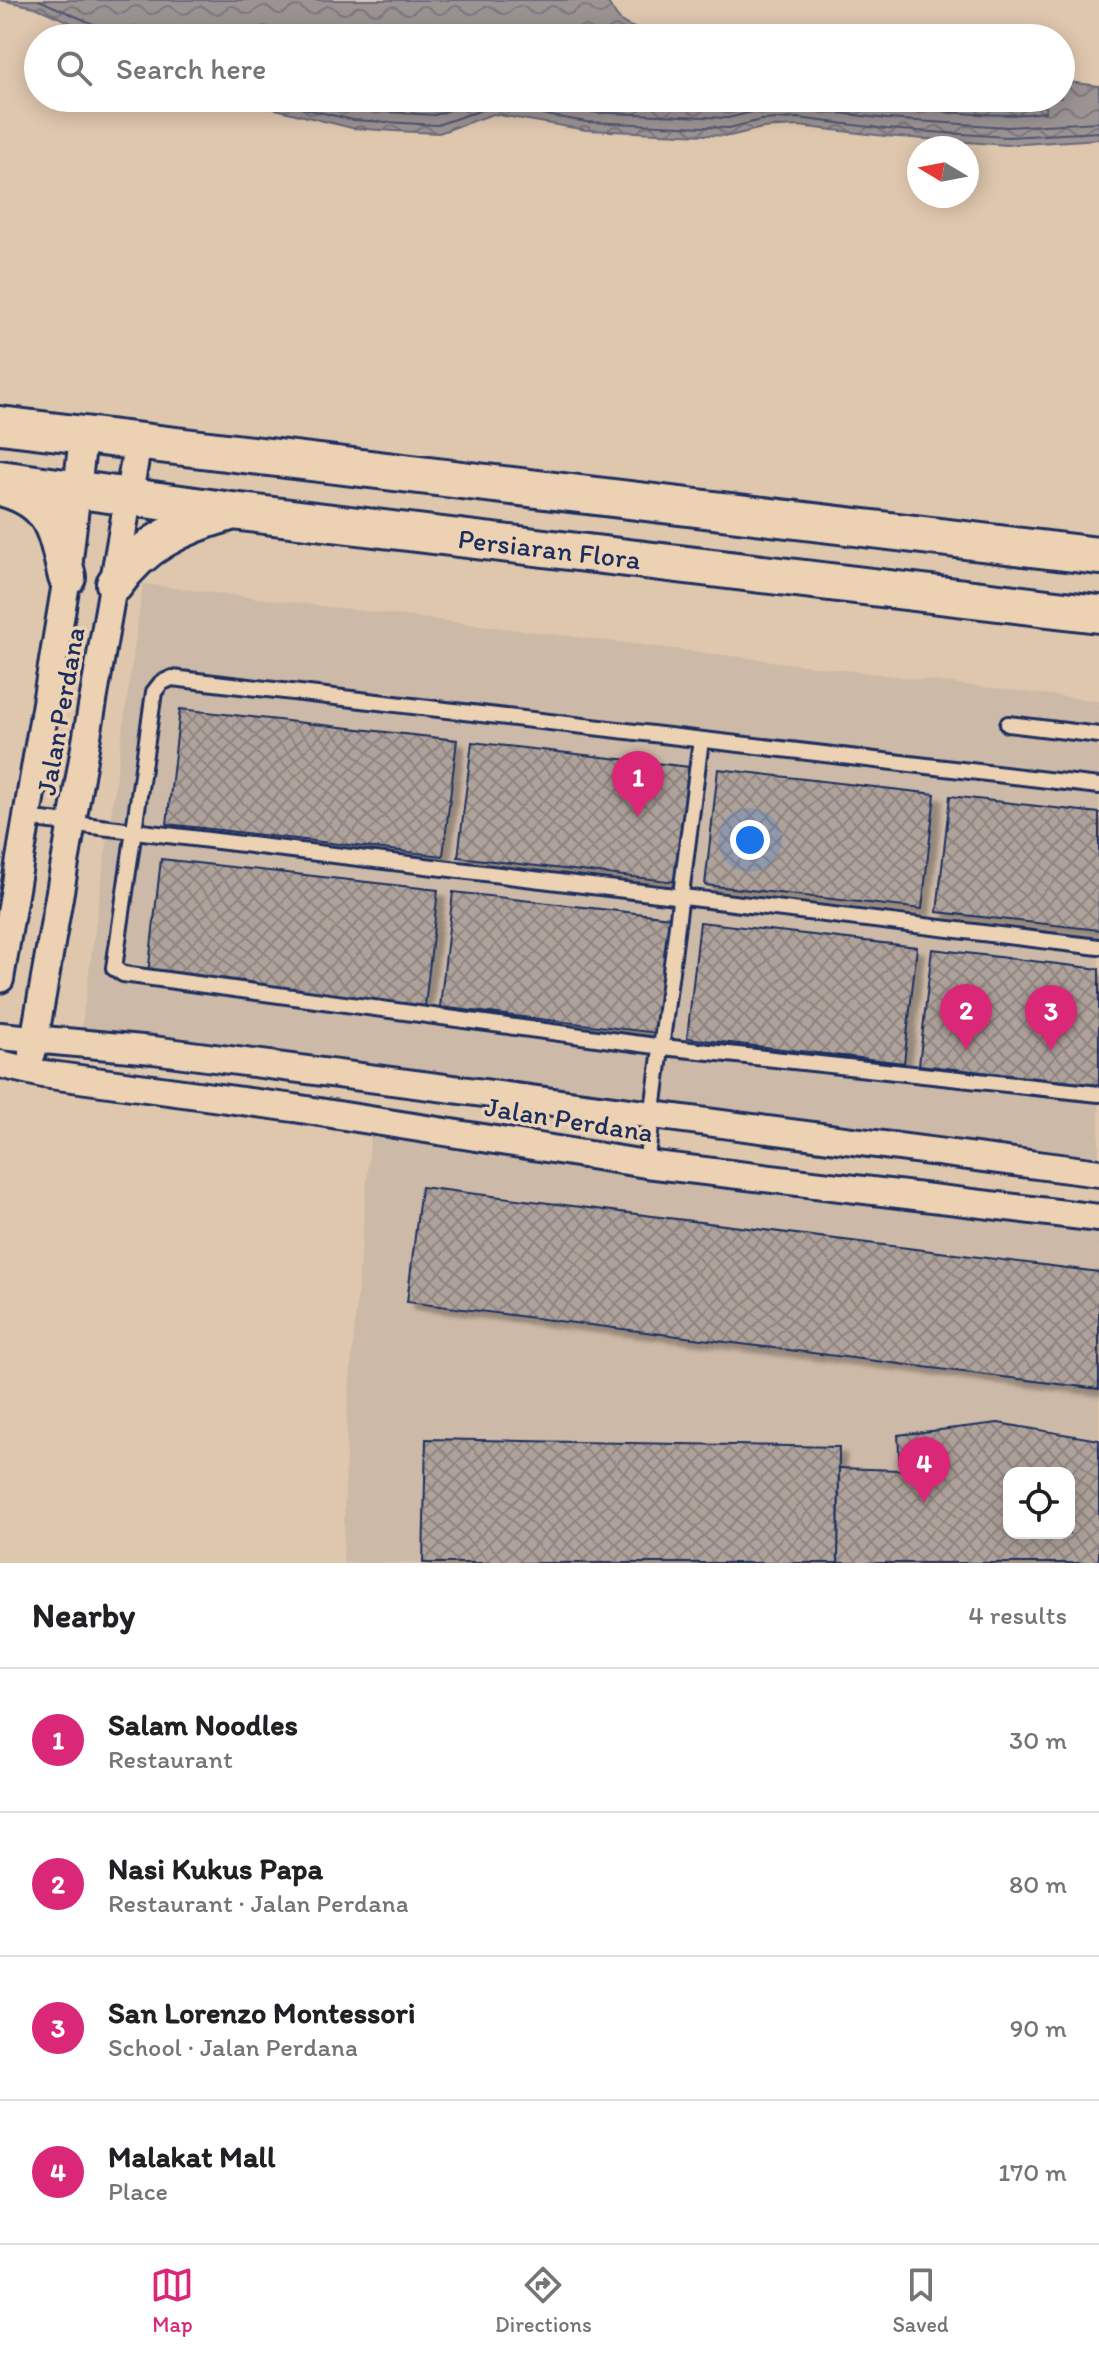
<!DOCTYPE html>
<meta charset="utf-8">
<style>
body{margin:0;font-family:Itim,sans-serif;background:#f6f6f6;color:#202124}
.controls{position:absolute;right:24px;bottom:24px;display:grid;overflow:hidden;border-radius:16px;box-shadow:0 4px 20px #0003}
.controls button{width:72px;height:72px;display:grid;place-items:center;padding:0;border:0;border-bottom:2px solid #e0e0e0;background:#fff;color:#202124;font:40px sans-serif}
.compass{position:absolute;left:907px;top:136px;width:72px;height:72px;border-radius:50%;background:#fff;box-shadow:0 4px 20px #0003;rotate:280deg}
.you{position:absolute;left:750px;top:840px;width:28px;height:28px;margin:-20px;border:6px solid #fff;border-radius:50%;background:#1a73e8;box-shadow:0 0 0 12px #1a73e833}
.badge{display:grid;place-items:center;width:52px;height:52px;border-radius:50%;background:#db2777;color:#fff;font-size:26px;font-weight:700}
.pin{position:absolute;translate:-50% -66px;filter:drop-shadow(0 2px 4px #0008)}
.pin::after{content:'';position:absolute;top:42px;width:28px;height:24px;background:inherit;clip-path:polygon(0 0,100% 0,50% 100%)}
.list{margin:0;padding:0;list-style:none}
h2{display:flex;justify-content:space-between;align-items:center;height:104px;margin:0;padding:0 32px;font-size:34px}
h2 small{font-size:26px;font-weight:400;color:#757577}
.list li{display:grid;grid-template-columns:52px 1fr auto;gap:24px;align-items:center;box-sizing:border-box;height:144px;padding:0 32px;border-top:2px solid #e0e0e0}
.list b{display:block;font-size:30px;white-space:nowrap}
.list p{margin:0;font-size:26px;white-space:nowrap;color:#757577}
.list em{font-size:26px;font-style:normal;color:#757577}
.icon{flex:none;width:44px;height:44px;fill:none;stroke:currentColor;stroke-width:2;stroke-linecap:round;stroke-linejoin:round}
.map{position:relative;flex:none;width:1099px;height:1563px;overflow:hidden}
.search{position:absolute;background:#fff;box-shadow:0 4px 20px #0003;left:24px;right:24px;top:24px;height:88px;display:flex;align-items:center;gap:20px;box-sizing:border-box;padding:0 28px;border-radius:44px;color:#757577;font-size:30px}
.sheet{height:680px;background:#fff}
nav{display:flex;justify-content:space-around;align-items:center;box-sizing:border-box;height:112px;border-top:2px solid #e0e0e0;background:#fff;font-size:22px;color:#757577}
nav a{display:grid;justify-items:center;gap:4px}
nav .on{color:#db2777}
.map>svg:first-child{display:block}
</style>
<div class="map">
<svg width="1099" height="1563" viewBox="0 0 1099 1563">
<defs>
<pattern id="water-waves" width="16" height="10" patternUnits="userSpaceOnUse" patternTransform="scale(2)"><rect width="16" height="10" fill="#9c9393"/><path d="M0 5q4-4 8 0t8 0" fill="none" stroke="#7e787b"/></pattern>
<pattern id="building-cross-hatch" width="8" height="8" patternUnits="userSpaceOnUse" patternTransform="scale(2)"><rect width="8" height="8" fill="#afa29a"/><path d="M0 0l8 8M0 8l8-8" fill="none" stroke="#8e8481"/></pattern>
<filter id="shadow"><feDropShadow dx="7" dy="7" stdDeviation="2" flood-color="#0004"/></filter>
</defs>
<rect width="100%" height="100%" fill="#dfc7ae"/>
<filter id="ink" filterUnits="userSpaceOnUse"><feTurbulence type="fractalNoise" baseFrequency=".0125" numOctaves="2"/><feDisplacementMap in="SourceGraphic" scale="16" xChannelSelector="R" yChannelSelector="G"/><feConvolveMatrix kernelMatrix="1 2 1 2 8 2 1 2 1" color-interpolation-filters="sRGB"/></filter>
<g filter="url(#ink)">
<g fill="#cdb9a7" fill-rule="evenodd">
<polygon points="143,584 1099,701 1099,1167 80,1037"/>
<path d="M371 1131 1099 1230V1563H343L347 1415ZM1009 1473H1069V1533H1009Z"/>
</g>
<g fill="url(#water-waves)" stroke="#686b7e" stroke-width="2">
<path d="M0 0H606C611 6 615 16 621 21 642 40 720 32 750 38H106L35 7Z"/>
<polygon points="1061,81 1099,86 1099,139 1007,145 885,136 798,126 762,128 730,136 586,130 493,114 439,133 394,131 352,128 231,98 1061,98"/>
</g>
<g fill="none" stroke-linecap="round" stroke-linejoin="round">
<g stroke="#4f5773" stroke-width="2">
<polyline points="39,0 102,28 106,38"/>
<polyline points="260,98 353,120 437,125 493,106 587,122 659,125 729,128 761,120 798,118 886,129 1007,137 1099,132"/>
<polyline points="302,98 355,110 435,115 485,98"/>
<polyline points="355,98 434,102 448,98"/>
<polyline points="508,98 588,112 659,115 728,118 760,110 798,108 887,119 1007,127 1099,122"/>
<polyline points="580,98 726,106 760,98"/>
<path d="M829 98C900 103 973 122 1045 112L1046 107 1037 98"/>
</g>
</g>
<g fill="url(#building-cross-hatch)" stroke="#1b2f5e" stroke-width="2" fill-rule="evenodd" filter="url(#shadow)">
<polygon points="180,709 457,740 443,856 167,824"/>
<polygon points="472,742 689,767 676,882 458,857"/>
<polygon points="718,769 935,794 922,909 705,885"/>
<polygon points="950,796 1099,813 1099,930 937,912"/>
<polygon points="161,859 438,890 425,1006 148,974"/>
<polygon points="453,892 670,917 657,1033 440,1007"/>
<polygon points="700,922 917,947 904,1063 687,1038"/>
<polygon points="932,949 1099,969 1099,1085 919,1065"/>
<polygon points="421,1187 1099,1272 1099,1389 407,1302"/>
<path d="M998 1423 1099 1440V1563H838L839 1468 900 1470 898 1435ZM1009 1473H1069V1533H1009Z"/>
<polygon points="426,1439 839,1447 838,1563 423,1563"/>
</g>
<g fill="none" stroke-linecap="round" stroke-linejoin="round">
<g stroke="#1b2f5e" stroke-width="20">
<g id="lane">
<polyline points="1008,724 1099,735"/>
<polyline points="1099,786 172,678 161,683 154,692 114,968 123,974 663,1047 1099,1094"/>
<polyline points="26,818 1099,947"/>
<polyline points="646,1164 701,740"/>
</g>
</g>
<g stroke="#1b2f5e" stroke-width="32">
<g id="street">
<polyline points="0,979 67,577 83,437"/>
<polyline points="0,1036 153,1050 1099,1173"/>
<polyline points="32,1053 138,442"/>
<polyline points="0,1064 43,1074 294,1108 646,1164 1099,1218"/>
</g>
</g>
<g stroke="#1b2f5e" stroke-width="42">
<g id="secondary">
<polyline points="0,425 1099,556"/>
<path id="s1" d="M0 479 232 511 1099 614"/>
<path d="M4 488C54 502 56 531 67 577"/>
<path d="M115 584C142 544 182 526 227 513"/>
</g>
</g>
<use href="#lane" stroke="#ecd1b3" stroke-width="14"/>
<use href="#street" stroke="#ecd1b3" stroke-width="26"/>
<use href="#secondary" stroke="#ecd1b3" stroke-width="36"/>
</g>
</g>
<g text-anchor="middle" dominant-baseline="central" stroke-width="7" stroke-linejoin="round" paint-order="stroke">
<g font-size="28" fill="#1b2f5e" stroke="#ecd1b3">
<text stroke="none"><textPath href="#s1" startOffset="554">Persiaran Flora</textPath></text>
<text transform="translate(60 711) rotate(-80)">Jalan Perdana</text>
<text transform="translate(569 1119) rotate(9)">Jalan Perdana</text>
</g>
</g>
</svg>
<div class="controls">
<button><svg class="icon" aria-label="locate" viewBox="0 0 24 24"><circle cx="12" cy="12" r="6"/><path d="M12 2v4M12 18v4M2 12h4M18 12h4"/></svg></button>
</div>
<svg class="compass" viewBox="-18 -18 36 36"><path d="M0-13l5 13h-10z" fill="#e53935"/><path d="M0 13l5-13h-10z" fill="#757577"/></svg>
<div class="you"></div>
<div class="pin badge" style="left:638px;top:817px">1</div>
<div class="pin badge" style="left:966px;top:1050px">2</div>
<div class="pin badge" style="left:1051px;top:1051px">3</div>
<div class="pin badge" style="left:924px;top:1503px">4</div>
<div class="search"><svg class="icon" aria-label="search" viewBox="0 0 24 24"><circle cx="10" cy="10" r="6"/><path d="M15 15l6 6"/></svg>Search here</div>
</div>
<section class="sheet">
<h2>Nearby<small>4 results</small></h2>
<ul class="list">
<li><span class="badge">1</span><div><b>Salam Noodles</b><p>Restaurant</p></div><em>30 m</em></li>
<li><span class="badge">2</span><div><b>Nasi Kukus Papa</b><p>Restaurant · Jalan Perdana</p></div><em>80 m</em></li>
<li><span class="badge">3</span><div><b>San Lorenzo Montessori</b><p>School · Jalan Perdana</p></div><em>90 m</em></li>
<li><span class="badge">4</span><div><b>Malakat Mall</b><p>Place</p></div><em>170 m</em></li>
</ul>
</section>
<nav>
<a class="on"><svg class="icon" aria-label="map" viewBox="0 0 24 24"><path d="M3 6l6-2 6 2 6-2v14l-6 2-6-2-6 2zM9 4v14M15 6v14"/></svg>Map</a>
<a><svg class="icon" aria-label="directions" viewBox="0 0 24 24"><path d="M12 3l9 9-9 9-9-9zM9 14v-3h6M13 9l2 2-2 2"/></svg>Directions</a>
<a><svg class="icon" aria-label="saved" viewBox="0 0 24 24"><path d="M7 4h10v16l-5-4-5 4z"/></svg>Saved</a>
</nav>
